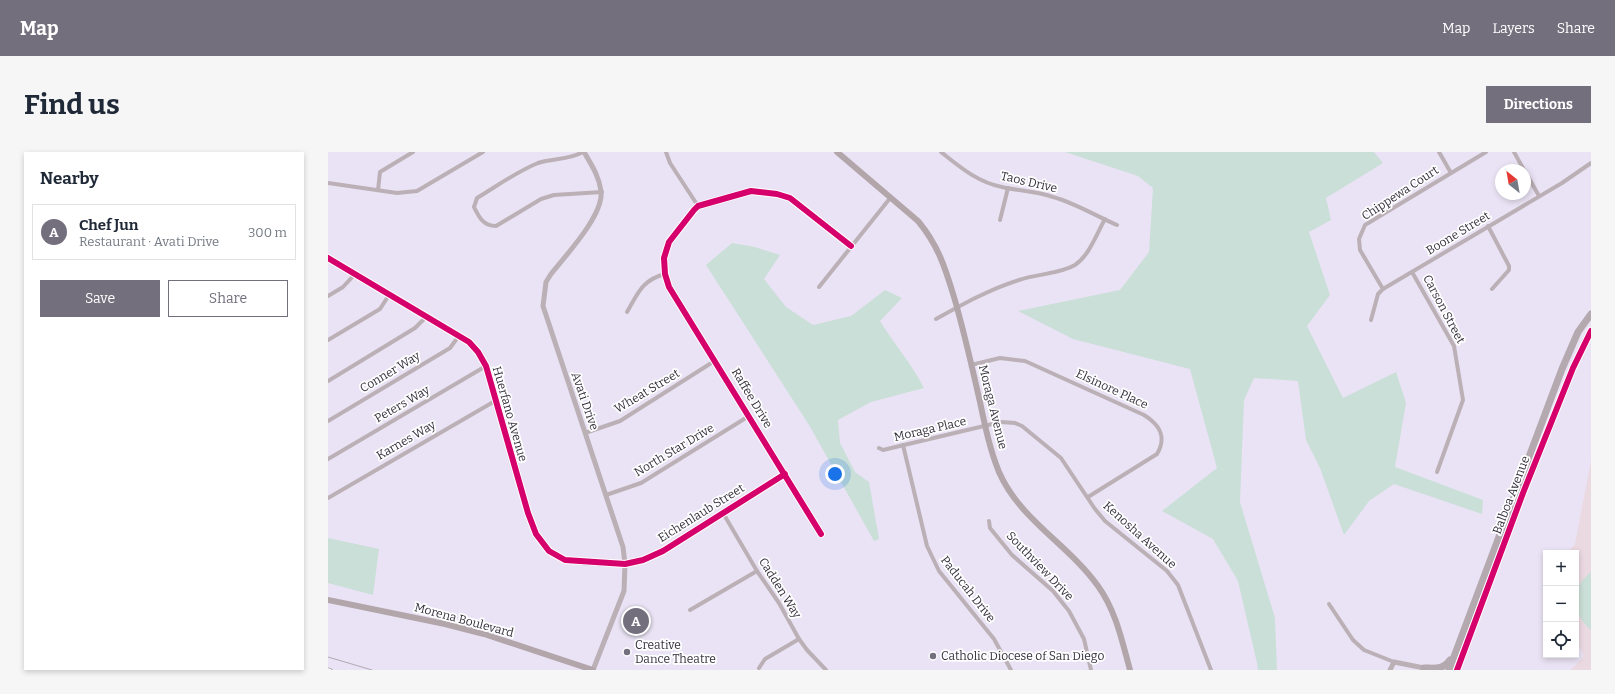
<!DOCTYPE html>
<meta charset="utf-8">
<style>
body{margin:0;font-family:Bitter,serif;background:#f6f6f7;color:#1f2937}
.controls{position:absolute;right:12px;bottom:12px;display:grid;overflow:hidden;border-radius:0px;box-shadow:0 2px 6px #0003}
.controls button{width:36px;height:36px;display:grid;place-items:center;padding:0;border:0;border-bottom:1px solid #e0e1e3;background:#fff;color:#1f2937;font:20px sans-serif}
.compass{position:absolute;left:1167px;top:12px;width:36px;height:36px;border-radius:50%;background:#fff;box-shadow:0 2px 6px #0003;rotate:329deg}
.you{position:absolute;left:507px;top:322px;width:14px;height:14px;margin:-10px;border:3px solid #fff;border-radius:50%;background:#1a73e8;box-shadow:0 0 0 6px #1a73e833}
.badge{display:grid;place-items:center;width:26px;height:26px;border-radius:50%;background:#746f7d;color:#fff;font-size:13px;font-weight:700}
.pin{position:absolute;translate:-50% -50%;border:2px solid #fff;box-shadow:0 1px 4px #0006}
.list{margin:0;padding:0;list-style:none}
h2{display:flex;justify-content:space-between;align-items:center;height:52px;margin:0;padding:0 16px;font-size:17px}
h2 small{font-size:13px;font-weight:400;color:#747a83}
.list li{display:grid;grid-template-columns:26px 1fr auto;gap:12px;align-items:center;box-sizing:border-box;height:56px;margin:0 8px 8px;padding:0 8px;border:1px solid #e0e1e3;border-radius:0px}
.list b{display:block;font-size:15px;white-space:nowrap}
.list p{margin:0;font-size:13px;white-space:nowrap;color:#747a83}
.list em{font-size:13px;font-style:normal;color:#747a83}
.actions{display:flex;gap:8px;padding:12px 16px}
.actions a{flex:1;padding:9px 0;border:1px solid #746f7d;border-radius:0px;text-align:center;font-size:14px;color:#746f7d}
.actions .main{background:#746f7d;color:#fff}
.icon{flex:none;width:22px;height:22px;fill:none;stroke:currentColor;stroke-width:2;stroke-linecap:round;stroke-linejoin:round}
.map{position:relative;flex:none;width:1263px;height:518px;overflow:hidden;border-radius:0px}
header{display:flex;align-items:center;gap:24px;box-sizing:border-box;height:56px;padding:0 20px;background:#746f7d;color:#fff}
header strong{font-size:19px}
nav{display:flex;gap:22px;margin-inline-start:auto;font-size:14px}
.intro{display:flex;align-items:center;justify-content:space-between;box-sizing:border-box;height:96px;padding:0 24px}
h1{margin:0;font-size:28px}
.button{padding:10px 18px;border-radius:0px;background:#746f7d;color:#fff;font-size:14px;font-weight:700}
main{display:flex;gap:24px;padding:0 24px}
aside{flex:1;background:#fff;border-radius:0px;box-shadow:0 2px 6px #0003}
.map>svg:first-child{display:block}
</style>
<header>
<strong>Map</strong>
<nav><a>Map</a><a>Layers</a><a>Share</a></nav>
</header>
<div class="intro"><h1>Find us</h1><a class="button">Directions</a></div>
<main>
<aside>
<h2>Nearby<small></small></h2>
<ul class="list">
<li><span class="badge">A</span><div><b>Chef Jun</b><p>Restaurant · Avati Drive</p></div><em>300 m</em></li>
</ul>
<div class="actions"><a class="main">Save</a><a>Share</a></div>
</aside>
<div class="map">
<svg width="1263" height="518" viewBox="0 0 1263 518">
<rect width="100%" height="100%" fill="#eae3f5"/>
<polygon fill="#ebd9e1" points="1263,309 1263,518 1243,518 1256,504 1248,487 1248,401 1240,401 1247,392"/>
<g fill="#cadfd7">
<polygon points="737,0 1046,0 1055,11 998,46 1003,68 981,80 1002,143 979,174 1015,246 1068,220 1078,251 1067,315 1155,348 1154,362 1066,332 1041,349 1016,383 992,316 978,288 970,229 926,226 916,248 912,350 947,466 949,518 930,518 929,511 910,429 885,387 834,359 889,316 862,217 745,187 690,159 792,138 821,100 825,36 810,24"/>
<path d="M404 91 427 95 452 103 436 127 458 155 485 173 523 164 557 138 574 146 552 169C566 192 584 212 596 236L543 250 510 268 512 291 527 320 541 330 551 387 546 389 481 273 378 113Z"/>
<polygon points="0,386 51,397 45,443 0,431"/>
<path d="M1263 420V478C1243 461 1242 436 1263 420Z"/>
</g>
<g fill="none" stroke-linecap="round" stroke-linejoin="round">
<g stroke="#bbb0b5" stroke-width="4">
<path d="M255 0C241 8 225 6 210 11 188 20 169 34 149 46L146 55C151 65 155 74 168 74L213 47 226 43 274 40"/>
<polyline points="338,0 342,11 370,54"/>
<path d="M613 0C632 15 649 30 674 35 691 39 708 39 725 45 747 51 768 64 789 73"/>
<polyline points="1111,0 1123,21"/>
<polyline points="1186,0 1196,18"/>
<polyline points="1197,19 1211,44"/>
<polyline points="0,31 69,41 89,39 155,0"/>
<polyline points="50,38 52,20 85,0"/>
<polyline points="672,68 680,36"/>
<polyline points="1160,74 1181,114 1181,118 1164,137"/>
<polyline points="1084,120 1126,194 1135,248 1109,320"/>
<polyline points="491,135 563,45"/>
<polyline points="1055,137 1032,98 1031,87 1037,73 1158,0"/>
<polyline points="0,144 15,135 27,122"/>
<path d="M299 160C310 141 314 128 337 122"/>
<path d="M608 167C635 152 662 137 691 128 708 122 732 122 747 113 761 104 769 81 777 67"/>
<polyline points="1043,168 1050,142 1055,137 1234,31 1263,11"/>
<polyline points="0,188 52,157 61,143"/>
<path d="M643 213 672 206 697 209 816 263C832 273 839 285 829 302L760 345"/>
<polyline points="0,229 87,176 98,165"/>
<polyline points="0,269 122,196 130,185"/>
<polyline points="257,281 292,269 388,208"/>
<polyline points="575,293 599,394 611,419 666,487 683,518"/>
<polyline points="551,296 555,298 673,270 687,271 694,274 733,306 767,357 777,369 839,419 850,433 883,518"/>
<polyline points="0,307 158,214"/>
<polyline points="278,343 313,331 421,264"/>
<polyline points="0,346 167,249"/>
<polyline points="395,361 429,419 451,451 471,487 479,498 498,518"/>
<polyline points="661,369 662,376 684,403 725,439 741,459 756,487 763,518"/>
<polyline points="493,382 341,135 337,122 336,106 341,90 366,58 370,54 423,39 449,42 462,46 523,94"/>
<polyline points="297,412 315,408 335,399 457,322"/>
<polyline points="1001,452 1025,488 1036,498 1066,510"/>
<polyline points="362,458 429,419"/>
<polyline points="431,516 437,507 471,487"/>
</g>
<g stroke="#bbb0b5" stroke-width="5">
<path d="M256 0C263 12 271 24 273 39 276 63 238 103 223 122L218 130 215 154 295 395 297 412 296 439 265 518"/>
<path d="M0 106 141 190 150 200 158 214 200 361C205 374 210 388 220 398 238 415 275 411 297 412"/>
<polyline points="1062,518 1066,510 1096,516"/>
</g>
<g stroke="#b3a6ab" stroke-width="6">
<path d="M509 0 590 69C610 93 617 115 626 145 636 179 644 215 652 250 657 274 662 298 671 320 692 368 740 392 770 434 788 459 794 489 802 518"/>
<polyline points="0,448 117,472 156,482 265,518"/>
</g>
<g stroke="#b5a9b0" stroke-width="7">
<path d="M1096 516C1107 516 1115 518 1122 508"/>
<polyline points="1121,518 1234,217 1250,180 1263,162"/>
<polyline points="1129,518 1195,341 1245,216 1263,179"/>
</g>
<polyline stroke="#b0a8b2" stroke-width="1" points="0,505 44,518"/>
<g stroke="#b0a8b2" stroke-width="3">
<polyline id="rail" points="0,517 3,518"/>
</g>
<use href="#rail" stroke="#fff" stroke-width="1.5" stroke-dasharray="4.5" stroke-linecap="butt"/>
<g stroke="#fff" stroke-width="8">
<g id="cycleway">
<polyline points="0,106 141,190 150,200 158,214 200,361 208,382 221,399 237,408 297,412 315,408 335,399 457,322"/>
<polyline points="493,382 341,135 337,122 336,106 341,90 366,58 370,54 423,39 449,42 462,46 523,94"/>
<polyline points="1129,518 1195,341 1245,216 1263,179"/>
</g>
</g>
<use href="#cycleway" stroke="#d6006c" stroke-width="6"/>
</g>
<g fill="#746f7d" stroke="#fff" stroke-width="1.5">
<circle cx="299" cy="500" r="4"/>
<circle cx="605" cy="504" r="4"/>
</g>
<g text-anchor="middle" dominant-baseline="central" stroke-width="3.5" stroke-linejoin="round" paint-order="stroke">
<g font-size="12" fill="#35313d" stroke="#fff">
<text transform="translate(701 30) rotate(13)">Taos Drive</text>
<text transform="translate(1072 41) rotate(-33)">Chippewa Court</text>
<text transform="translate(1130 81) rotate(-31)">Boone Street</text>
<text transform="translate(1116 157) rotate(62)">Carson Street</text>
<text transform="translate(62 220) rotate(-31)">Conner Way</text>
<text transform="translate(784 237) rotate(25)">Elsinore Place</text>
<text transform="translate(319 239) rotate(-31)">Wheat Street</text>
<text transform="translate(424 246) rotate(59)">Raffee Drive</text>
<text transform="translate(257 249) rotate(71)">Avati Drive</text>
<text transform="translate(74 252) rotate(-30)">Peters Way</text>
<text transform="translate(665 255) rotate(76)">Moraga Avenue</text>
<text transform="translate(182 262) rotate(74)">Huerfano Avenue</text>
<text transform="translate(602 277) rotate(-13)">Moraga Place</text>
<text transform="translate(78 288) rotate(-30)">Karnes Way</text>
<text transform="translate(346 298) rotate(-31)">North Star Drive</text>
<text transform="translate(1183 343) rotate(-69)">Balboa Avenue</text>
<text transform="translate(373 361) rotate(-32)">Eichenlaub Street</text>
<text transform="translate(812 383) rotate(42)">Kenosha Avenue</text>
<text transform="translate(712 414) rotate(46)">Southview Drive</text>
<text transform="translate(452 436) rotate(58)">Cadden Way</text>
<text transform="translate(640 437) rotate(52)">Paducah Drive</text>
<text transform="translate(136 468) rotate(15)">Morena Boulevard</text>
</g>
<g font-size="12" fill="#35313d" stroke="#fff" text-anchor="start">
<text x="307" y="493">Creative<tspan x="307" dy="14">Dance Theatre</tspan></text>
<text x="613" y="504">Catholic Diocese of San Diego</text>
</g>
</g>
</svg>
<div class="controls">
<button>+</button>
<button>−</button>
<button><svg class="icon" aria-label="locate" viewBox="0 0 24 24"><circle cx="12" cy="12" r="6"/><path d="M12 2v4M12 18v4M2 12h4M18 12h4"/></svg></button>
</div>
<svg class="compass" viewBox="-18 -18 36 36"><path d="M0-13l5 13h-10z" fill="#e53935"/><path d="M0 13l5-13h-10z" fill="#747a83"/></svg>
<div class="you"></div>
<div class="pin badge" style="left:308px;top:469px">A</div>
</div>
</main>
